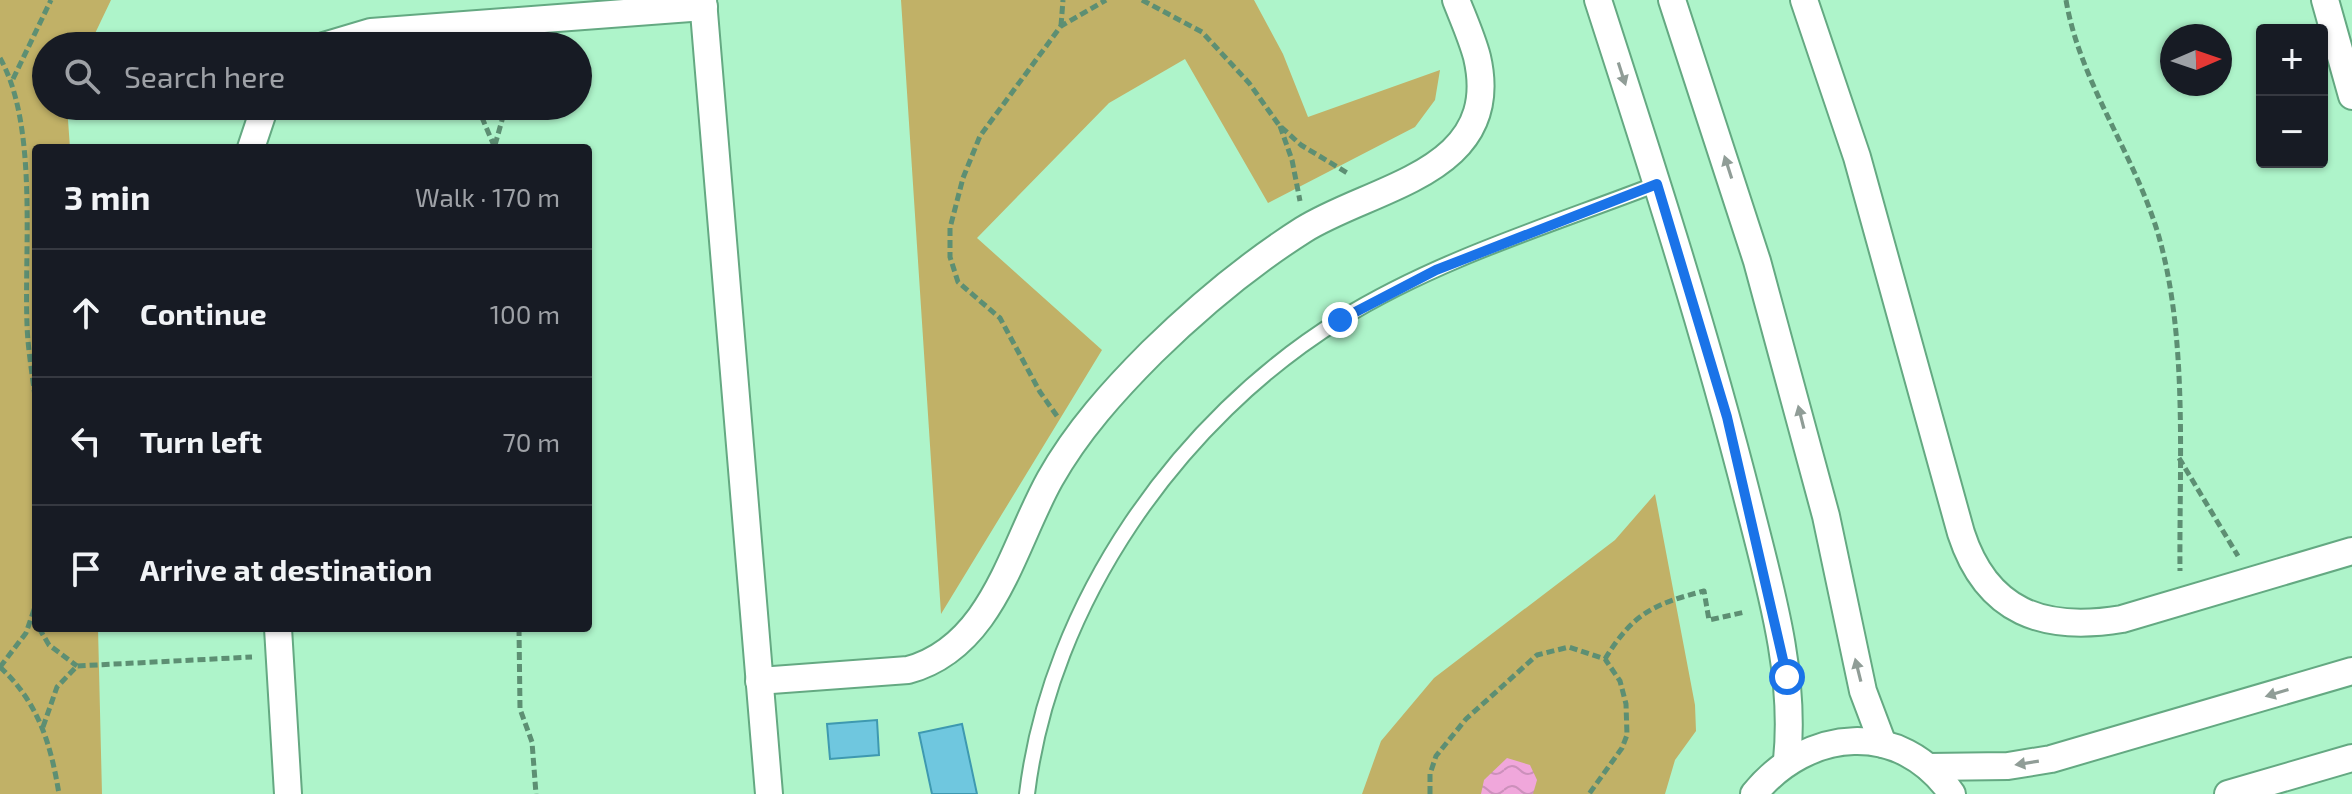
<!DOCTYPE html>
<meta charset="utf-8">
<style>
body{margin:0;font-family:"Exo 2",sans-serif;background:#242831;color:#f1f3f6}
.controls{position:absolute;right:24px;top:24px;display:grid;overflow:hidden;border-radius:8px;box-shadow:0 2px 6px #0004}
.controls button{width:72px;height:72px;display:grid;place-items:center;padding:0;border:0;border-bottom:2px solid #363941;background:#171b24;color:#f1f3f6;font:40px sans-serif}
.compass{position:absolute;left:2160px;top:24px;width:72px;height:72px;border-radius:50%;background:#171b24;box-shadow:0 2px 6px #0004;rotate:88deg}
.stop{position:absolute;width:24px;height:24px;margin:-18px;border:6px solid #1a73e8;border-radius:50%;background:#fff}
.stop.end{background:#1a73e8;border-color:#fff;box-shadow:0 2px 8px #0008}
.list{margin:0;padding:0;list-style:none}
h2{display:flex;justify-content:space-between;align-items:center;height:104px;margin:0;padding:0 32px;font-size:34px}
h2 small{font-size:26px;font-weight:400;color:#9ea1a6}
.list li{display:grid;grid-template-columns:52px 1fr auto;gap:24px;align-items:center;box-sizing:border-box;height:128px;padding:0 32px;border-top:2px solid #363941}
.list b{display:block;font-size:30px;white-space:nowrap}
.list em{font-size:26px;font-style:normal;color:#9ea1a6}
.icon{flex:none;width:44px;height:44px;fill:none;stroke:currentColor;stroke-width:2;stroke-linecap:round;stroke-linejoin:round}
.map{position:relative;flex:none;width:2352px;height:794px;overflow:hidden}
.search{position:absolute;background:#171b24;box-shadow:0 2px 6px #0004;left:32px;top:32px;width:560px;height:88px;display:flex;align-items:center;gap:20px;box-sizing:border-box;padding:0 28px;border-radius:44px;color:#9ea1a6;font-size:30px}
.panel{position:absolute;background:#171b24;box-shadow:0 2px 6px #0004;left:32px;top:144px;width:560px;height:488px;border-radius:8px}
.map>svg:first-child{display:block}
</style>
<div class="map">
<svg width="2352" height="794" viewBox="0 0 2352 794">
<defs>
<pattern id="water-waves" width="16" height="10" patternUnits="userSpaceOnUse" patternTransform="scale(2)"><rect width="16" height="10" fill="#f0a7db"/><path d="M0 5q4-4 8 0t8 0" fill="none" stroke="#cc90bb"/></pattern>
</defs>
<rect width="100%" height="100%" fill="#aef4ca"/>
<g fill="#c1b167">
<polygon points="0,0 111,0 89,46 46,46 46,106 67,106 70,148 36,148 36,628 98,628 102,794 0,794"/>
<polygon points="901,0 1254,0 1283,54 1308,117 1440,70 1435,100 1415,127 1268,203 1185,59 1109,103 977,238 1102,350 941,614"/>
<polygon points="1655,494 1695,705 1696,731 1675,760 1665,794 1362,794 1381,741 1434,678 1615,540"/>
</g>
<polygon fill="url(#water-waves)" points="1507,758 1530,765 1537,780 1533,794 1481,794 1484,780"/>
<g fill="#6fc7df" stroke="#3e99b0" stroke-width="2">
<polygon points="877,720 879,755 830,759 827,724"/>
<polygon points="962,724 977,794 932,794 919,733"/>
</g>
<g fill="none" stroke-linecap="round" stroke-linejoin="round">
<g stroke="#64a982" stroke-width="18">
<path id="service" d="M1027 794C1050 603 1178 420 1341 319 1438 259 1551 225 1657 184"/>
</g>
<g stroke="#64a982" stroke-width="30">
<g id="minor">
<polyline points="703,0 769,794"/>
<path d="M1598 0C1652 167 1706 334 1749 504 1770 587 1796 674 1787 760"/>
<polyline points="1672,0 1757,261 1826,516 1863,691 1883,744"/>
<path d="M1804 0 1857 157 1961 533C1987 613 2044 632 2122 619L2352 551"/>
<polyline points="2325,0 2352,96"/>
<polyline points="324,46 371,32 704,7"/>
<polyline points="251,148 265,106"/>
<polyline points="278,628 288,794"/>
<path d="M759 681 908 670C993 647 1012 547 1050 479 1077 431 1114 390 1152 352 1198 307 1248 265 1303 230 1373 186 1504 173 1477 57 1472 38 1463 18 1456 0"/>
<polyline points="1928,767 2008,766 2051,759 2352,671"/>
<path d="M1754 794C1807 728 1901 719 1952 794"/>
<polyline points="2228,794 2352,758"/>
</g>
</g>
<g stroke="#5d8f73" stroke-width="5" stroke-dasharray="8 4" stroke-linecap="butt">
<polyline points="1142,0 1202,32 1249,83 1279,125 1301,145 1349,174"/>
<path d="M2066 0C2080 83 2135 154 2159 237 2188 340 2179 464 2180 571"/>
<polyline points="1061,26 1063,0"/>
<path d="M0 58C38 125 24 248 27 325 28 352 33 378 36 405"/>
<polyline points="13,79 51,0"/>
<polyline points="477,106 495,148"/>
<polyline points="1280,126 1292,160 1300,201"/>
<polyline points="495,145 506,106"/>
<polyline points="1057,416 1040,392 1000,318 958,282 950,257 950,228 963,178 980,136 1061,26 1106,0"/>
<polyline points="2179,458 2238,556"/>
<polyline points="39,628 49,645 77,666"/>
<polyline points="519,628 520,709 532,742 536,794"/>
<path d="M1605 659C1633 613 1654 604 1704 591L1709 620 1745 612"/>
<path d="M0 667C38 702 51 744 59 794"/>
<polyline points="0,667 26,633 36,604"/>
<polyline points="43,727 57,687 77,666 252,657"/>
<polyline points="1430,794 1430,774 1436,756 1466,719 1537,655 1569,647 1605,659 1620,681 1626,704 1627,735 1622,748 1589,794"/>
</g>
<use href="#service" stroke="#fff" stroke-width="14"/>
<use href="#minor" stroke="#fff" stroke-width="26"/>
</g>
<defs><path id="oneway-solid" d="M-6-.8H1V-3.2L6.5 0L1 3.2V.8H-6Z" transform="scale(2)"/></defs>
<g fill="#909d97">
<use href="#oneway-solid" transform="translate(1622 74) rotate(72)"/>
<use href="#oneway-solid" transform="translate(1728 167) rotate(-108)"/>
<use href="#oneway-solid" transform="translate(1801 417) rotate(-104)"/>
<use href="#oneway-solid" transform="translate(1858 670) rotate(-104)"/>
<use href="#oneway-solid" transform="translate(2277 693) rotate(163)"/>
<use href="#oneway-solid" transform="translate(2027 763) rotate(171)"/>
</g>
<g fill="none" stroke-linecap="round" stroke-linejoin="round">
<polyline stroke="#1a73e8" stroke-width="10" points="1340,320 1436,270 1657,184 1727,417 1787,677"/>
</g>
</svg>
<div class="controls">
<button>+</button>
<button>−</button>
</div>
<svg class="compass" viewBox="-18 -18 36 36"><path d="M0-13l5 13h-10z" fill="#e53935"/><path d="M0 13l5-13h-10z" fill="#9ea1a6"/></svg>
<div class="stop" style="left:1787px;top:677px"></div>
<div class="stop end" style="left:1340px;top:320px"></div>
<div class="search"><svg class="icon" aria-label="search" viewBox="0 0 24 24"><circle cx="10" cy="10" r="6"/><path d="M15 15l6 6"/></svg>Search here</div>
<section class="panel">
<h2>3 min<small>Walk · 170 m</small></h2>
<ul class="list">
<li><svg class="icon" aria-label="ahead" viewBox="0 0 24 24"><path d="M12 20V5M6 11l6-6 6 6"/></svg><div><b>Continue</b></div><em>100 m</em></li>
<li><svg class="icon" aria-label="left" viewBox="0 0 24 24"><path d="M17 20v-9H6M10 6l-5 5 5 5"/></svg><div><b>Turn left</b></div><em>70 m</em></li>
<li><svg class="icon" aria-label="arrive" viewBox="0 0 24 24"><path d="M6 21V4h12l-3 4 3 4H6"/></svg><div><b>Arrive at destination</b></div></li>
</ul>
</section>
</div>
